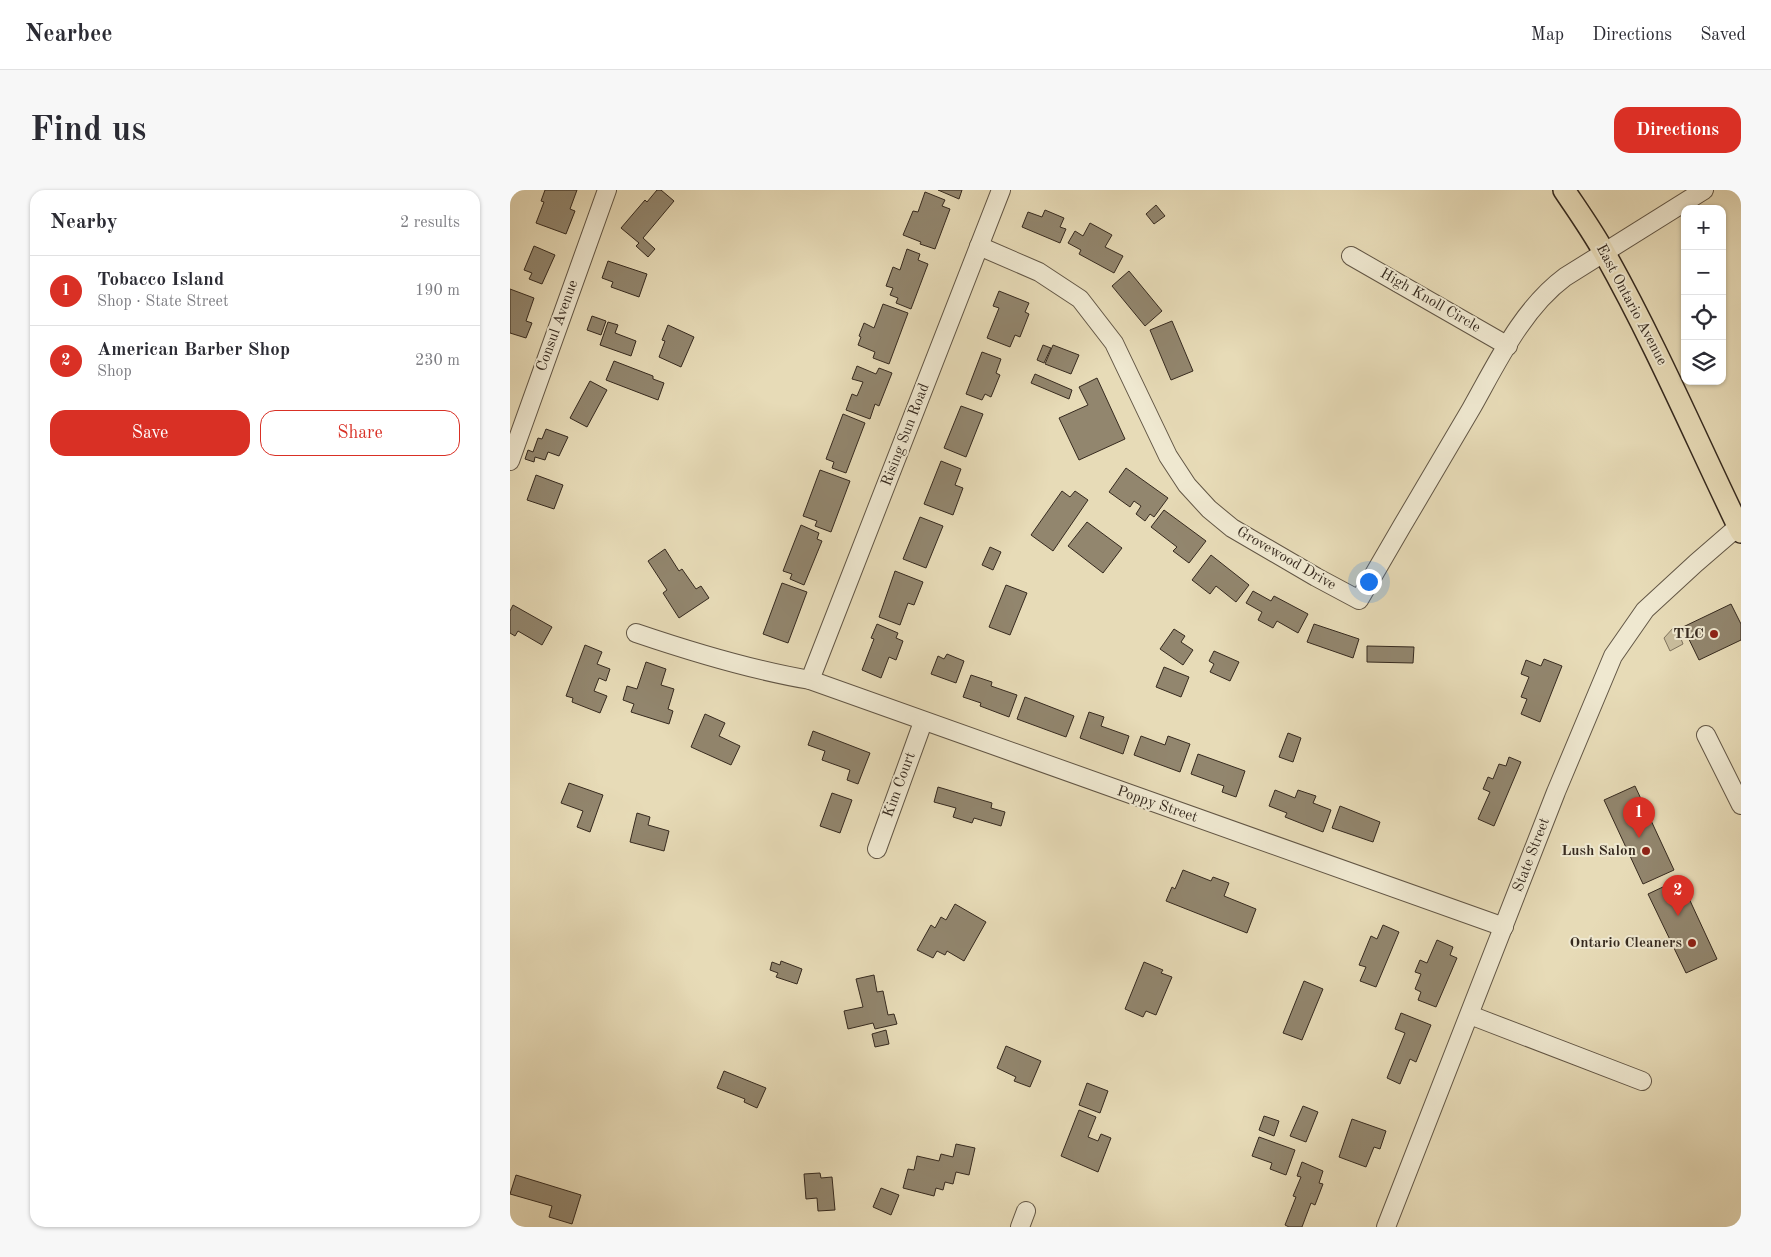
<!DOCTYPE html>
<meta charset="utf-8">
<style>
body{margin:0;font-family:"Old Standard TT",serif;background:#f7f7f7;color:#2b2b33}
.controls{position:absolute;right:15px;top:15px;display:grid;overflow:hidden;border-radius:10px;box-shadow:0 1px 4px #0004}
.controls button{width:45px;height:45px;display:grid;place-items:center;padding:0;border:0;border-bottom:1px solid #e1e1e2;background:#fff;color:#2b2b33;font:25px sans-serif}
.you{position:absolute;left:858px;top:391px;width:18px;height:18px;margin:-12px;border:4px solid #fff;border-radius:50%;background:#1a73e8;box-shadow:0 0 0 8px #1a73e833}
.badge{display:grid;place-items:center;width:32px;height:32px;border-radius:50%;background:#d93025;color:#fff;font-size:16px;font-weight:700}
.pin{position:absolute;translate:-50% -41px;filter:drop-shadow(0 1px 2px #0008)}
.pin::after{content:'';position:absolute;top:26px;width:18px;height:15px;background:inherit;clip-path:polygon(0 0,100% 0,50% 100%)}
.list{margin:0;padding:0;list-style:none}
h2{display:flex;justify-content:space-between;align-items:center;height:65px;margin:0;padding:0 20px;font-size:21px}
h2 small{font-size:16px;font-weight:400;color:#7c7c81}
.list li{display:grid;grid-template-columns:32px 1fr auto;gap:15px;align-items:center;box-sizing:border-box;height:70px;padding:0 20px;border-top:1px solid #e1e1e2}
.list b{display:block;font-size:19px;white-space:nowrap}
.list p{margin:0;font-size:16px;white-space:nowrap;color:#7c7c81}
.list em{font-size:16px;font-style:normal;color:#7c7c81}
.actions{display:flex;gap:10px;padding:15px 20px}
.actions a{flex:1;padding:11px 0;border:1px solid #d93025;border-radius:15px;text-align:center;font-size:18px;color:#d93025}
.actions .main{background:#d93025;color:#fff}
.icon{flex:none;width:28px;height:28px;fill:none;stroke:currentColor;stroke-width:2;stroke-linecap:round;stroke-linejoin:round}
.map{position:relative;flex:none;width:1231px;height:1037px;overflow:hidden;border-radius:15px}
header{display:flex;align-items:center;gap:30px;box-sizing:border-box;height:70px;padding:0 25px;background:#fff;border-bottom:1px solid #e1e1e2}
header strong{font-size:24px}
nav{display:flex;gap:28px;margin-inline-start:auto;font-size:18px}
.intro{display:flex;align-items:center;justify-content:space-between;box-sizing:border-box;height:120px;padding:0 30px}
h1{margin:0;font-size:35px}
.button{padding:12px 22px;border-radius:15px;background:#d93025;color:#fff;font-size:18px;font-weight:700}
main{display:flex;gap:30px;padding:0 30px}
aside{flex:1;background:#fff;border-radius:15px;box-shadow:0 1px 4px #0004}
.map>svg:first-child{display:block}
</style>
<header>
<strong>Nearbee</strong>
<nav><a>Map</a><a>Directions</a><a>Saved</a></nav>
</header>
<div class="intro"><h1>Find us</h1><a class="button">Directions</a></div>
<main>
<aside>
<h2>Nearby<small>2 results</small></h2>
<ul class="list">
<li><span class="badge">1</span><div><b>Tobacco Island</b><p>Shop · State Street</p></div><em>190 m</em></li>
<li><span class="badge">2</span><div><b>American Barber Shop</b><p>Shop</p></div><em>230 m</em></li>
</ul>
<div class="actions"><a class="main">Save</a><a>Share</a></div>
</aside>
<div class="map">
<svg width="1231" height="1037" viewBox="0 0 1231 1037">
<rect width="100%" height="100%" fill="#e7dbb7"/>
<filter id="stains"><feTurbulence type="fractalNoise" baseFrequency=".004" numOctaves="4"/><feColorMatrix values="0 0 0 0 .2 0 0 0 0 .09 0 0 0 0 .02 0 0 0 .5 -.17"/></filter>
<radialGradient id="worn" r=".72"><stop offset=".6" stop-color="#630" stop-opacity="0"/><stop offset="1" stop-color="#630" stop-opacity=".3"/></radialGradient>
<polygon fill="#c9bd9d" stroke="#80745e" points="1164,437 1168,441 1173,454 1160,461 1154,448"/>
<g fill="#92866e" stroke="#362a1f">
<polygon points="35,0 67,0 60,19 65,21 56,44 26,33 34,12 31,11"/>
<polygon points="147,0 151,0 164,11 133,48 145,59 138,67 126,56 129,53 111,38 135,10 137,12"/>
<polygon points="428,0 452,0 449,9"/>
<polygon points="415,2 435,10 432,16 440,19 425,59 410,54 411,52 393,45 403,21 408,22"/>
<polygon points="646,15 655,26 644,34 636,24"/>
<polygon points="535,20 554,28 550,37 556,39 550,53 512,37 518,22 532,27"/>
<polygon points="580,33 602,45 595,57 613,66 604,83 569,64 571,60 558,53 565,41 573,46"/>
<polygon points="24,56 45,65 32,94 19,89 22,83 14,80"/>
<polygon points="397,59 410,64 408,70 418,74 401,119 386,113 388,108 380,105 383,98 376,96 383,77 390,80"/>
<polygon points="98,71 137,84 129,107 101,97 103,92 92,88"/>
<polygon points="619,81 652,121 635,136 602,96"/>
<polygon points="0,99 24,108 16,131 22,133 16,148 0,143"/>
<polygon points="489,101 519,113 515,122 519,124 510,147 505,145 500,157 477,148 489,118 483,116"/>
<polygon points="373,114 398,123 379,174 363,168 365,162 348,155 351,147 349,146 354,133 364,138"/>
<polygon points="82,126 96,131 91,145 77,140"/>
<polygon points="662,131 683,181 661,190 640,140"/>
<polygon points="98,132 108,135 105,143 126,151 121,166 90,155"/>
<polygon points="158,135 184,147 171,177 149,167 155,151 152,150"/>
<polygon points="533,155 541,158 534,173 527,170"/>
<polygon points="543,155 569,165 561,184 535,174"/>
<polygon points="472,162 491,169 486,183 490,185 481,207 475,204 472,210 456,204"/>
<polygon points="104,171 143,186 143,189 154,193 148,210 96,190"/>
<polygon points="347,176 366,184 369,178 382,183 369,216 365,214 360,229 336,220 342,204 347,206 353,192 342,189"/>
<polygon points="525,184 562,200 559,209 521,193"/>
<polygon points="587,188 615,249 569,270 549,228 578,215 569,197"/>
<polygon points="80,191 97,200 77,237 60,228"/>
<polygon points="451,216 473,224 456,267 434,258"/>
<polygon points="333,224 355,233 336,283 322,278 324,272 316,269"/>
<polygon points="36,239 58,247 49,266 38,262 35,270 25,267 24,272 15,269 18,260 23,262 28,248 32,249"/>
<polygon points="431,271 451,279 445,295 453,298 443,325 414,314"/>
<polygon points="616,278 658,308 644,327 640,324 635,331 626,324 631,316 624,311 620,317 599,302"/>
<polygon points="310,280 340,291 321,342 305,336 307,331 293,326"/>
<polygon points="26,285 53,295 44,319 17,310"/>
<polygon points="552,301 560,307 565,301 578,310 543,361 521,345"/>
<polygon points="654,320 696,351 679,373 663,361 667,357 641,337"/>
<polygon points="410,327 433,336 416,378 393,369"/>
<polygon points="577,332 612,358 593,383 558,356"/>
<polygon points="291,335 309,343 307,349 312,351 294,395 280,389 282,384 273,381"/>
<polygon points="480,357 491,362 483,380 472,375"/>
<polygon points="155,359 169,381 172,379 186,399 191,396 199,408 169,428 153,403 157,400 138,371"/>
<polygon points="701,365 739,395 726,412 706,396 700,404 682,390"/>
<polygon points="385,381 413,392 404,415 398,413 390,435 369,427"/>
<polygon points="272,393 297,402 278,453 253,444"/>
<polygon points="496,395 517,403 500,445 479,437"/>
<polygon points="743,401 761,411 764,406 798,424 788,443 767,431 763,438 748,430 752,422 736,413"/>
<polygon points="1221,414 1231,434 1231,450 1189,470 1173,437"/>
<polygon points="3,415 42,437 32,455 8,441 5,446 0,443 0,421"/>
<polygon points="367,434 388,443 386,448 393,451 386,470 379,467 371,488 352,480 364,449 361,448"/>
<polygon points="804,434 849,449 843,468 797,452"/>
<polygon points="664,439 675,446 671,452 683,460 673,475 650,459"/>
<polygon points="75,455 92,462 87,474 100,479 96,491 89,488 84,501 97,506 90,523 62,512 63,508 56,506"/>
<polygon points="857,456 904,457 903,473 857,472"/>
<polygon points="704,461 729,472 720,491 700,482 704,474 699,471"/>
<polygon points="437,464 454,471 446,493 421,484 428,466 434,469"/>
<polygon points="1034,469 1052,476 1030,532 1011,524 1017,509 1011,507 1019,487 1011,484 1016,470 1031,476"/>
<polygon points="136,472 156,479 151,495 164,499 158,519 163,521 159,534 121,522 124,514 113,510 117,496 127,499"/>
<polygon points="654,477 679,487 671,507 646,497"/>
<polygon points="461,485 482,492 481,496 507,505 499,527 470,516 471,513 453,507"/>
<polygon points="515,507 564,526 556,547 507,529"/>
<polygon points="579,522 594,527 591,536 619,546 613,564 570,548"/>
<polygon points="195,524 215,533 209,546 230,556 221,575 181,557"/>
<polygon points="303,541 360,563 348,594 337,590 340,580 312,570 315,561 298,555"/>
<polygon points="778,543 791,548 783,572 769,567"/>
<polygon points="631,546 655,555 658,546 680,554 670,582 624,565"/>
<polygon points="688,564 735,581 726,607 712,602 714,596 681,584"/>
<polygon points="999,567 1011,572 984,636 968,629 980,602 973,599 978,587 983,589 989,574 996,576"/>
<polygon points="59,593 93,605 80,642 67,637 73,621 51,613"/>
<polygon points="1125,596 1164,680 1133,694 1094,610"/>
<polygon points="428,597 482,613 481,618 495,622 491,636 464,628 462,633 443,627 446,618 424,612"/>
<polygon points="765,600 785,608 788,600 806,606 803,613 821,620 813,642 775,627 777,623 759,616"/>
<polygon points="322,603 342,610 330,643 310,636"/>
<polygon points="830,616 870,632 863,652 822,638"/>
<polygon points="127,623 140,627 138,635 159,641 154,661 120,652"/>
<polygon points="673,680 701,691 703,687 719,693 714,706 746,719 737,743 656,711 662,697 665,699"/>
<polygon points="1170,689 1207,769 1176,783 1138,704"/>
<polygon points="445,714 476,732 454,771 437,761 435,765 427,761 423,768 407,760 421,735 425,738 431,727 436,730"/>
<polygon points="873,735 889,742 866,797 850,791 856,777 849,775 861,746 867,749"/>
<polygon points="927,750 943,757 940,765 947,768 926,817 908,810 911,802 905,799 911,784 905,782 910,770 917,773"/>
<polygon points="271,771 292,779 287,794 266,787 268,783 260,780 262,772 270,775"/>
<polygon points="634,772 653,780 651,783 662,787 646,825 636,821 633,827 615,819"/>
<polygon points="364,785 367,802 373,801 378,825 384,824 387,834 365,839 363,833 338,839 334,821 353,817 346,789"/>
<polygon points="794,791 813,799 792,850 773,843"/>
<polygon points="891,823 921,835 906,872 900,869 890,894 877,888 895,843 885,839"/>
<polygon points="376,840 379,854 365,857 362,844"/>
<polygon points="496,856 531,871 520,897 504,891 506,887 487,878"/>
<polygon points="214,881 256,898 247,918 234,912 235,909 207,898"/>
<polygon points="577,893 598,901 590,923 569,915"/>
<polygon points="793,916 808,922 796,952 780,946"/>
<polygon points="569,920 586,927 578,947 588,951 591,944 601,948 588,982 551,966"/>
<polygon points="754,926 769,931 764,946 749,940"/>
<polygon points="842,929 876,941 870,959 864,957 856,977 829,967"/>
<polygon points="749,947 785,960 776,985 760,979 762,973 742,966"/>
<polygon points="446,954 465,958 459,985 446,982 443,994 435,992 433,1000 426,998 424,1006 393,998 398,979 404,980 407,966 429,971 431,964 443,967"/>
<polygon points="792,972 813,981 809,993 813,994 805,1015 801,1013 792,1037 779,1037 775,1035 786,1007 783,1006 791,987 787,986"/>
<polygon points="310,983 311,988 322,987 325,1020 308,1021 307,1008 296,1009 294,984"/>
<polygon points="6,985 71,1005 62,1034 39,1027 42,1016 0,1004"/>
<polygon points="371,998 389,1005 381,1025 363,1017"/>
</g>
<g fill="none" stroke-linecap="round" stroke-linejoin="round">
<g stroke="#625645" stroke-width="20">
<g id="minor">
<path d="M469 56 529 82 570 109 604 153 658 266 677 295 699 319 722 338 806 387 849 410C886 346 923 283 961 219 987 173 1012 119 1055 87L1194 0"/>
<polyline points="841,66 998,156"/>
<polyline points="0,271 97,0"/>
<path d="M126 443C182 462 241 480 300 490L994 737"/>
<polyline points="300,490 491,0"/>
<polyline points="1196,545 1231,615"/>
<polyline points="367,659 413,532"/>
<polyline points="960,825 1132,891"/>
<polyline points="510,1037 516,1021"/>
<polyline points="876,1037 1046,602 1103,466 1135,420 1186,373 1231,334"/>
</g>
</g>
<g stroke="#362a1f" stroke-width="24">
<path id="major" d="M1054 0C1068 21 1083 42 1095 64 1146 155 1186 249 1231 342"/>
</g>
<use href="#minor" stroke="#efe8d0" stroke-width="18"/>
<use href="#major" stroke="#e7dbb7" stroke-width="21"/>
</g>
<g fill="#8f2418" stroke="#efe8d0" stroke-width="2">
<circle cx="1204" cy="444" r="5"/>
<circle cx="1136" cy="661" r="5"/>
<circle cx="1182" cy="753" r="5"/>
</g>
<g text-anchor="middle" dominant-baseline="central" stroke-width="4" stroke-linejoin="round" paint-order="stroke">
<g font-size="15" fill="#362a1f" stroke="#efe8d0">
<text transform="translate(920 111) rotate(30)">High Knoll Circle</text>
<text transform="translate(1121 115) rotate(62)">East Ontario Avenue</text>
<text transform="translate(48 136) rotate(-70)">Consul Avenue</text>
<text transform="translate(396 245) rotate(-69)">Rising Sun Road</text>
<text transform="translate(776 369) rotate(30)">Grovewood Drive</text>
<text transform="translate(390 595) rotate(-70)">Kim Court</text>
<text transform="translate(647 615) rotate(19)">Poppy Street</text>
<text transform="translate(1022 665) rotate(-69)">State Street</text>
</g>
<g font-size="15" font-weight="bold" fill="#362a1f" stroke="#efe8d0" text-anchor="end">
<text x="1194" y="444">TLC</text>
<text x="1126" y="661">Lush Salon</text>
<text x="1172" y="753">Ontario Cleaners</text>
</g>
</g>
<rect width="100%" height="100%" filter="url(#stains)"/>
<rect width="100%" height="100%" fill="url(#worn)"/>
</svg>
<div class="controls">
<button>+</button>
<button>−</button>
<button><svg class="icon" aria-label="locate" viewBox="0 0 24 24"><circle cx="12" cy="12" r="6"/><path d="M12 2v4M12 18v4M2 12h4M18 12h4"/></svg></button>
<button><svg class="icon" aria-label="layers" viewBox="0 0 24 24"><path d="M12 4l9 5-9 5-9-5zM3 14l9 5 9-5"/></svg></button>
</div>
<div class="you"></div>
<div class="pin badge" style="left:1129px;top:648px">1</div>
<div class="pin badge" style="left:1168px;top:726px">2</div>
</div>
</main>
